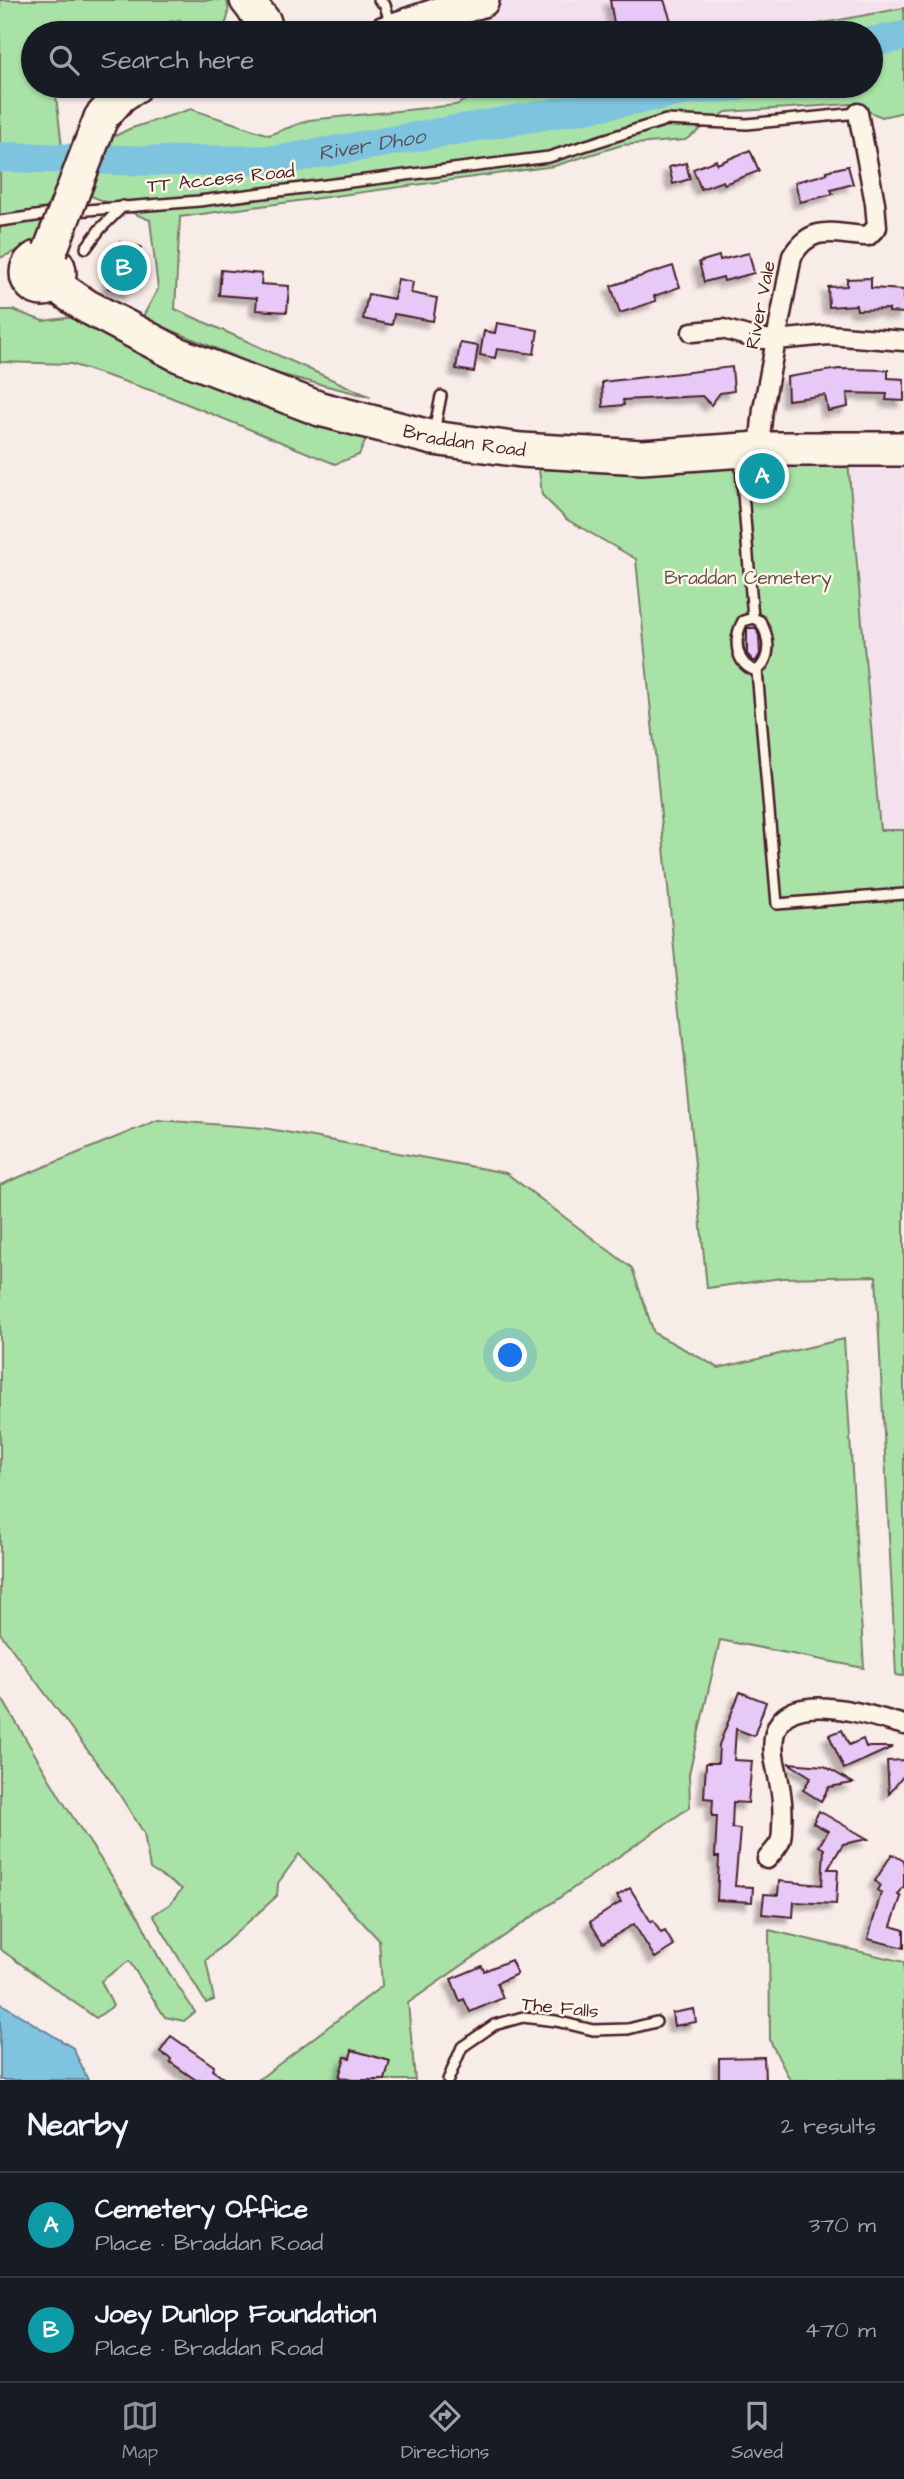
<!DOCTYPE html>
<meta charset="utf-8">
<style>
body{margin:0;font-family:"Architects Daughter",sans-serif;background:#20242c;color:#f1f3f6}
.you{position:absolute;left:511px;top:1356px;width:24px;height:24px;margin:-18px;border:5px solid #fff;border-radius:50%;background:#1a73e8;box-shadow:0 0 0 10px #1a73e833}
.badge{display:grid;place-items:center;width:46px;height:46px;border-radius:50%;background:#8c9099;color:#fff;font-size:23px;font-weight:700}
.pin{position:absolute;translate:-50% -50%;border:4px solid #fff;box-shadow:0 2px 7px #0006}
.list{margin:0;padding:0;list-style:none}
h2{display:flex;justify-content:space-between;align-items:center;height:91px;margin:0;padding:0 28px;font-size:30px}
h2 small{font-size:23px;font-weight:400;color:#9ea1a6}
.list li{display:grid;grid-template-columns:46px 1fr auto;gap:21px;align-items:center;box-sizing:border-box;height:105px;padding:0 28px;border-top:2px solid #363941}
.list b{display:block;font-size:26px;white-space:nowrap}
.list p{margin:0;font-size:23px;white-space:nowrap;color:#9ea1a6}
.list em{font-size:23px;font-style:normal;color:#9ea1a6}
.icon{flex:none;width:38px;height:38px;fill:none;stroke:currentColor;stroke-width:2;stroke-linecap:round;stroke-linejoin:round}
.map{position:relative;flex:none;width:904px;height:2080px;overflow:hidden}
.search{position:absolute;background:#171b24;box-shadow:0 2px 5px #0004;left:21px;right:21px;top:21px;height:77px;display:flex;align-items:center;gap:18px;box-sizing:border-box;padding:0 24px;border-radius:38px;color:#9ea1a6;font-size:26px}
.sheet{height:301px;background:#171b24}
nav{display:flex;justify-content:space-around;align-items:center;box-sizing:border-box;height:98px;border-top:2px solid #363941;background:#171b24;font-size:19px;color:#9ea1a6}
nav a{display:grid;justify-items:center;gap:4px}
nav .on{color:#8c9099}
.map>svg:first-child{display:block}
</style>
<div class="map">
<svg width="904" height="2080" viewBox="0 0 904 2080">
<defs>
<filter id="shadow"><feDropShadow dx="-6" dy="6" stdDeviation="2" flood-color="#0004"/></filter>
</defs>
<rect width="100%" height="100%" fill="#f8ece9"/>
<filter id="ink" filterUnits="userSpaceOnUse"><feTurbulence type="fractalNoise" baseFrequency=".0143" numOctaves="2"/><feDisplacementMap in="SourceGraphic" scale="14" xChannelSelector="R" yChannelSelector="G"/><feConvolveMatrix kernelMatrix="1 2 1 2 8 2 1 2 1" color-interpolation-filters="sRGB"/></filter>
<g filter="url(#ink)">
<g fill="#f3e2ee">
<polygon points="492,0 904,0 904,8 769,33 468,33 459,11"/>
<polygon points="904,460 904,830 880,831 848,461"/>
</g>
<g fill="#a9e2a7" stroke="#7a8069" stroke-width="2">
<path d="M0 0H227C230 14 228 23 219 33H183L180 20 147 26 146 33H33V86H55L66 183 45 229 30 245 0 258Z"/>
<polygon points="904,8 904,112 882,117 850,104 726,112 685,140 622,145 554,166 180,217 175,309 371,397 275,373 142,318 158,289 150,220 91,196 111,138 129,129 191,109 269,135 309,120 456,105 490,86 871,86 871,33 769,33"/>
<polygon points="0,310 13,310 43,321 74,317 368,435 359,455 335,464 165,395 71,364 0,362"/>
<polygon points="848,461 880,830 904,830 904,1676 896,1675 876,1276 782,1278 707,1288 636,559 566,519 542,495 539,469 734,468"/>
<polygon points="158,1120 264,1128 506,1173 632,1268 654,1333 719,1368 844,1339 864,1668 720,1640 689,1774 690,1807 408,2003 415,2080 258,2080 382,1986 379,1940 299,1854 278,1883 277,1896 206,1960 214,2000 206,2003 153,1915 170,1904 182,1889 150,1869 144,1833 112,1783 0,1633 0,1185"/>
<polygon points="0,1695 63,1802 140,1919 158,1956 195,2012 184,2021 165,2017 129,1961 101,1981 113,2006 96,2018 0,1949"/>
<polygon points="769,1930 904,1962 904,2080 790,2080 770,2041"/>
</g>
<polygon fill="#7ec4df" stroke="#698297" stroke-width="2" points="0,2003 73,2048 88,2080 0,2080"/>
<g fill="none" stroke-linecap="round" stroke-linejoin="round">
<g stroke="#7ec4df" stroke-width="30">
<polyline points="871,42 904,36"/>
<path id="s1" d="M0 157 159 161 280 160 696 89 738 86"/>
</g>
</g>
<g fill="#e7c9f8" stroke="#4a1f2b" stroke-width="2" filter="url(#shadow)">
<polygon points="610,0 664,0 671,21 651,27 650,23 615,29"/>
<polygon points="750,150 759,171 724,184 723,181 701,189 693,169 716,160 717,164"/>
<polygon points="686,163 690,179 673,184 669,167"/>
<polygon points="848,166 853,184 831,190 833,194 800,202 795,182 827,174 826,171"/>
<polygon points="119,242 141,247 130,293 108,288"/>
<polygon points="749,253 754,273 724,281 723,277 704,282 699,262 719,256 720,260"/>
<polygon points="673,266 680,287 654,296 656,301 620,313 611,286"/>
<polygon points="221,270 262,274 261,284 289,286 287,312 256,310 257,298 219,295"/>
<polygon points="871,278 871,288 904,290 904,313 889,312 889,309 857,310 856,305 829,307 828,287 847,286 847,279"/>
<polygon points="398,279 413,282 411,293 437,298 433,321 394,314 392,325 363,319 368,294 394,299"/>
<polygon points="497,323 538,330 534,354 497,349 495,358 480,355 484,331 495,333"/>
<polygon points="460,343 478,346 474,372 456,369"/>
<polygon points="732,367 734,391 720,393 711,405 702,396 623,400 624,405 603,407 602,382"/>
<polygon points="839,369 888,370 888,378 904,379 904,401 886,400 887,394 847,393 848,407 828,411 825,395 788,400 787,377"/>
<polygon points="747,628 756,628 759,636 760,654 756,661 753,661 747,654"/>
<polygon points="740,1692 766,1702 754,1736 736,1729 734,1760 752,1761 748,1803 733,1802 732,1828 740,1829 735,1886 753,1887 752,1902 717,1900 719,1857 715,1857 717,1816 712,1816 713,1799 704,1798 706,1763 718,1763 719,1745"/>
<polygon points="842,1730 849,1745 863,1739 866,1747 893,1747 844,1769 829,1735"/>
<polygon points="904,1760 904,1775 889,1794 887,1761"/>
<polygon points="788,1763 824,1766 853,1783 829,1787 821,1801 803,1790 811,1777"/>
<polygon points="819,1811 868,1839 843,1844 828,1869 838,1869 836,1904 794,1902 793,1917 762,1914 764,1894 778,1895 779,1881 822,1885 824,1849 819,1846 828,1831 813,1823"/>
<polygon points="892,1854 904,1861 904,1886 898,1895 901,1897 891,1926 904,1930 904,1948 868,1939 881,1893 877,1890 880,1885 875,1881"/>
<polygon points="630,1888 651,1922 653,1920 661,1933 665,1931 674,1946 655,1958 634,1924 603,1943 590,1922 621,1902 617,1896"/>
<polygon points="511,1960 517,1974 497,1983 503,1998 470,2012 464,1999 460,2001 451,1979 482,1966 484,1971"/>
<polygon points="694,2009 696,2022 674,2026 672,2013"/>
<polygon points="171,2036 214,2066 212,2070 226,2080 196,2080 170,2062 171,2059 160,2052"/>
<polygon points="352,2050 390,2061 385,2080 352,2080 339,2077 345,2057 350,2058"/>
<polygon points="764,2057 765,2080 719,2080 719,2058"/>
</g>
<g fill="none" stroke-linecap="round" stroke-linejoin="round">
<g stroke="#4a1f2b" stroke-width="14">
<g id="lane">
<polyline points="379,0 385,5 391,26"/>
<polyline points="75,211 199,201 549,157 666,120 747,124 858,113"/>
<polyline points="0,221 57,213"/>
<polyline points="86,248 100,229 123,206"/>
<polyline points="434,432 441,396"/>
<polyline points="740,456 753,618"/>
<path d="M753 618 760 621C770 637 772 658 757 671 735 665 733 639 743 621Z"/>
<polyline points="757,671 777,904 904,894"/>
<polyline points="448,2080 462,2047 494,2025 523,2017 556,2021 593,2030 628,2029 656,2022"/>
</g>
</g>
<g stroke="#4a1f2b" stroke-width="23">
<g id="street">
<polyline points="692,332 723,329 754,338 776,340 829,335 904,341"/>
<path d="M759 449 763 409 792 256C813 222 835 235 868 236L877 227 875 203 858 113"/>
<path d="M767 1859C771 1854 777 1848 780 1842 782 1838 782 1831 782 1826 784 1802 780 1785 775 1762 759 1678 861 1713 904 1725"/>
</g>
</g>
<g stroke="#4a1f2b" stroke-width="38">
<g id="highway">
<polyline points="247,0 264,22 266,33"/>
<polyline points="385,33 482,0"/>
<polyline points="101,118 121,95 135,86"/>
<circle cx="43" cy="273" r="16"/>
<path id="s2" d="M54 284 86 306 179 355 320 409 433 438 521 450 642 457 759 449H904"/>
</g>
</g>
<use href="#lane" stroke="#fcf5e5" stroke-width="9"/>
<use href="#street" stroke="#fcf5e5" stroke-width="18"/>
<use href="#highway" stroke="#fcf5e5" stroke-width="33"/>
<g stroke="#4a1f2b" stroke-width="38" stroke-linecap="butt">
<polyline id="highway-bridge" points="50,251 101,118"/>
</g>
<use href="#highway-bridge" stroke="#fcf5e5" stroke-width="33"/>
</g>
</g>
<g text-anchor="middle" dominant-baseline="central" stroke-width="5" stroke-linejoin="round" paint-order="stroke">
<g font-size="19" fill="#4a1f2b" stroke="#fcf5e5">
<text transform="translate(221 179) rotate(-6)">TT Access Road</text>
<text transform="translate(761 305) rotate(-79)">River Vale</text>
<text stroke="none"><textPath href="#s2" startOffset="443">Braddan Road</textPath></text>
<text transform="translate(560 2008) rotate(6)">The Falls</text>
</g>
<g font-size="19" fill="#62504a" stroke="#fcf5e5">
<text x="748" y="578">Braddan Cemetery</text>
</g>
<g font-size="21" font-style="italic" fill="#5a5161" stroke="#fcf5e5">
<text stroke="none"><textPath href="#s1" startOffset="373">River Dhoo</textPath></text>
</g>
</g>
</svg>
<div class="you"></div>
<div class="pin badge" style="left:762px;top:476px;background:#0f9aa8">A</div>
<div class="pin badge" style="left:124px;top:268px;background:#0f9aa8">B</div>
<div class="search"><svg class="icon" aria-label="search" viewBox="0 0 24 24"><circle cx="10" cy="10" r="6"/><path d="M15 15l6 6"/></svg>Search here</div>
</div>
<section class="sheet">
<h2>Nearby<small>2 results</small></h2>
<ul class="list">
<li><span class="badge" style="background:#0f9aa8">A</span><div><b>Cemetery Office</b><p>Place · Braddan Road</p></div><em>370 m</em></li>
<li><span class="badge" style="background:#0f9aa8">B</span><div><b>Joey Dunlop Foundation</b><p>Place · Braddan Road</p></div><em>470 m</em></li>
</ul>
</section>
<nav>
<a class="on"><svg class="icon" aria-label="map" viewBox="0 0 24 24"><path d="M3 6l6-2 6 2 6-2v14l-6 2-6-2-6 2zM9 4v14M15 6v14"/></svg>Map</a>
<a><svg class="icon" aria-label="directions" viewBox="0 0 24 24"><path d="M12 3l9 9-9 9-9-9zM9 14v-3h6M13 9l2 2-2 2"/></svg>Directions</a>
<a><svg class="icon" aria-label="saved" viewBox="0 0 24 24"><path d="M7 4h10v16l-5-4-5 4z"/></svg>Saved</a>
</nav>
